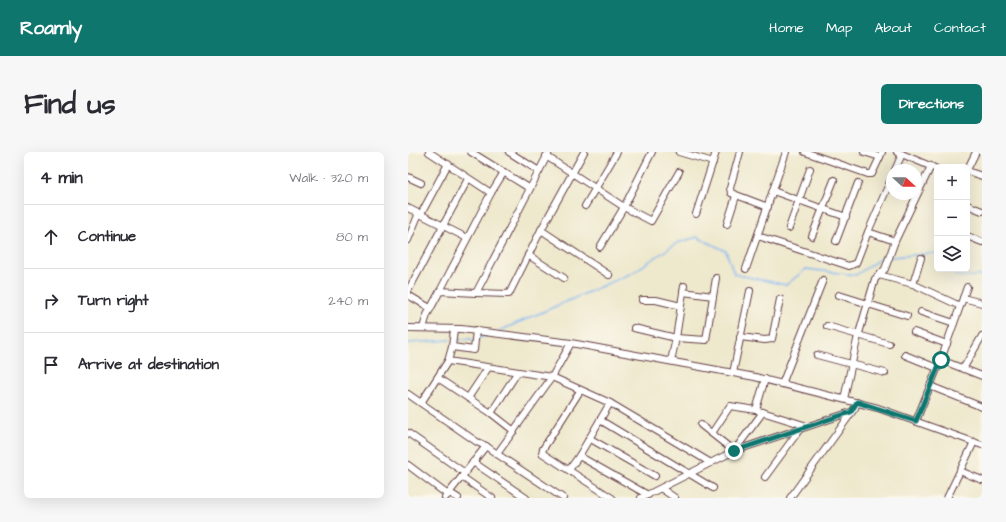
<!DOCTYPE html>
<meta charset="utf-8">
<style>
body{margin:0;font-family:"Architects Daughter",sans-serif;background:#f7f7f7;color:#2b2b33}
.controls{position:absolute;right:12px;top:12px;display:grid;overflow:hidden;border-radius:6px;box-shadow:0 4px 16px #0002}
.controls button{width:36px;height:36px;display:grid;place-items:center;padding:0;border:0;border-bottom:1px solid #e1e1e2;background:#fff;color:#2b2b33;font:20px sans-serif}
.compass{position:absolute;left:478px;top:12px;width:36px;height:36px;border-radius:50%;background:#fff;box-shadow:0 4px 16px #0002;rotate:111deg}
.stop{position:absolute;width:12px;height:12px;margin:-9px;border:3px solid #0f766e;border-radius:50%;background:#fff}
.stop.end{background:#0f766e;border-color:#fff;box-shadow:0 1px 4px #0008}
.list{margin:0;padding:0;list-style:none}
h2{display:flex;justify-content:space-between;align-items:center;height:52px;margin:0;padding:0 16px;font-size:17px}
h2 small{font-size:13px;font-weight:400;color:#7c7c81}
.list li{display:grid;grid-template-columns:26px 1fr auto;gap:12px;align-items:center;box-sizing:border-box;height:64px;padding:0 16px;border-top:1px solid #e1e1e2}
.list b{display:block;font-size:15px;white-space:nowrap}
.list em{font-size:13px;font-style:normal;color:#7c7c81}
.icon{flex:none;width:22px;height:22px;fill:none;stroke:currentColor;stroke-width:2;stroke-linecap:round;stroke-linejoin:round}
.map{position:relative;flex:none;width:574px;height:346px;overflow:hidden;border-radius:6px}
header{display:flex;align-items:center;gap:24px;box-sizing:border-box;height:56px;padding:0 20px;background:#0f766e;color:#fff}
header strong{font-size:19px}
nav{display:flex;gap:22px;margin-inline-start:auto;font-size:14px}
.intro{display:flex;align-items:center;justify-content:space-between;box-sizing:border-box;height:96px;padding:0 24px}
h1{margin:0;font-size:28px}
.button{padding:10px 18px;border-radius:6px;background:#0f766e;color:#fff;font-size:14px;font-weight:700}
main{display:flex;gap:24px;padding:0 24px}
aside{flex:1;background:#fff;border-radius:6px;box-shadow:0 4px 16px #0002}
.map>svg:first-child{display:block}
</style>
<header>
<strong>Roamly</strong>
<nav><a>Home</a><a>Map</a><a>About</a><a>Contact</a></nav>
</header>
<div class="intro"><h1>Find us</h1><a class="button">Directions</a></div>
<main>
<aside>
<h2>4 min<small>Walk · 320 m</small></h2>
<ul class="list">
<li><svg class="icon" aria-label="ahead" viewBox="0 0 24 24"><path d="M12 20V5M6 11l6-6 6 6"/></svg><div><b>Continue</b></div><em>80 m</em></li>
<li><svg class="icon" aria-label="right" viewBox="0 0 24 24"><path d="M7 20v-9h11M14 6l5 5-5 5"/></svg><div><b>Turn right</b></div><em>240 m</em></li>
<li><svg class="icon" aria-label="arrive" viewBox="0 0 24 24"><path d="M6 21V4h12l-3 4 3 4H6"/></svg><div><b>Arrive at destination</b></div></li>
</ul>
</aside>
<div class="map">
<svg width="574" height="346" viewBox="0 0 574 346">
<rect width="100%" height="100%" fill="#fbf7ec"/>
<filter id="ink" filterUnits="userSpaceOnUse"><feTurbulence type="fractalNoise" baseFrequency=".025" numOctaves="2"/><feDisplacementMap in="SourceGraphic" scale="8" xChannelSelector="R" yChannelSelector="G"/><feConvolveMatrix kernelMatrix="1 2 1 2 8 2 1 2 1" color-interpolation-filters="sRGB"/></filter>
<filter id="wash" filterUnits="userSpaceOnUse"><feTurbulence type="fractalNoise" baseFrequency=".012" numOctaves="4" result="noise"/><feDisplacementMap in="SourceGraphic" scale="16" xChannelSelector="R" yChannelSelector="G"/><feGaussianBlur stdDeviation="0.9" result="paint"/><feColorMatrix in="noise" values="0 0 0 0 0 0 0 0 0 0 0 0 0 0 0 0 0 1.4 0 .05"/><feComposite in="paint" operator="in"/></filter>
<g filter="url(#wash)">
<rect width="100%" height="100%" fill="#eee8cc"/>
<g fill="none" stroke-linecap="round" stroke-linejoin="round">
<g stroke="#84b8f2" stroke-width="1.5">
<polyline points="483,105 529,101"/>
<polyline points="544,117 548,124 574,124"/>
<polyline points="91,179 224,121 269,91 289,85 318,99 326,122 378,133 398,117 448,123 473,106 479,105"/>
<polyline points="70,186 80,183"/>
<polyline points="46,188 64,187"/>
<polyline points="0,191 42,188"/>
</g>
</g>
</g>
<g filter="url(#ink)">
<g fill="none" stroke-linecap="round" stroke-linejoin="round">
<g stroke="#633d43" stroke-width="8">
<g id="street">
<polyline points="21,0 83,41 32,139"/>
<polyline points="63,0 121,36"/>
<polyline points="101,0 131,19"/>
<polyline points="271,0 305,10"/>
<polyline points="332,0 322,36 323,41 360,55"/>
<polyline points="397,0 460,22 464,22 472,5"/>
<polyline points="456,0 472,5 474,0"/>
<polyline points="489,0 529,17"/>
<polyline points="138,4 216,55 243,69 271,20"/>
<polyline points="487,18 494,2"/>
<polyline points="559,18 568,0"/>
<polyline points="559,19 574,24"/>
<polyline points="0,25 13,31"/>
<polyline points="484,25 460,80 487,89"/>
<polyline points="365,39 438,65"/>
<polyline points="83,41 96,20"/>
<polyline points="559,53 574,59"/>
<polyline points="177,54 209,0"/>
<polyline points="0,56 59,86"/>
<polyline points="13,62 40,12"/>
<polyline points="288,62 308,0"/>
<polyline points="319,72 328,44"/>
<polyline points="381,76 402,17"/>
<polyline points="133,78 201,123"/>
<polyline points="350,84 441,114 448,111 460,80"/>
<polyline points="404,84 426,28"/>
<polyline points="559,84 574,90"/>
<polyline points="0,88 11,61"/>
<polyline points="428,89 450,31"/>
<polyline points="192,95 216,55 244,0"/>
<polyline points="120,103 156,126"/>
<polyline points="338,117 378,0"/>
<polyline points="471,123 505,132 552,154"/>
<polyline points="505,132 513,106"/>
<polyline points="0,139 60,27"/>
<polyline points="275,140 305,144"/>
<polyline points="68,141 101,142 133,78 176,0"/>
<polyline points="0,143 22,156"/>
<polyline points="431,143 499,164"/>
<polyline points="555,146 574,151"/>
<polyline points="234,148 248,148 273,154"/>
<polyline points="513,160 546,171"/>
<polyline points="419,174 481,192"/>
<polyline points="0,176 53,177 163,191 347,225 470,256 574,293"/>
<polyline points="15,176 19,163 32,139 68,141 141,0"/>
<polyline points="226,176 268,186 276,134"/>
<polyline points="506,180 539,192"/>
<polyline points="332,185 357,188 364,187 372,147"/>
<polyline points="44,195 46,177"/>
<polyline points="409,203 477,221"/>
<polyline points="497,203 529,216"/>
<polyline points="533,208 574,224"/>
<polyline points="40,209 144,225 202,251 303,311"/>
<polyline points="263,209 268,186 298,188 308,126"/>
<polyline points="80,216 60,246 83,261 109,221"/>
<polyline points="555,217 574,184"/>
<polyline points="325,221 342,139"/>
<polyline points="30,226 60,246"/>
<polyline points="357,227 348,258 399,274"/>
<polyline points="374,232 415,128"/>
<polyline points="522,234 574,255"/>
<polyline points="172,239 135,297 134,301 204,346"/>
<polyline points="0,242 69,290 78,294"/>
<polyline points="436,247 449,188 467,127 477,117 487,89 523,14"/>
<polyline points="13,251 40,209 44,195 66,198 68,178"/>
<polyline points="202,251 171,304 240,343"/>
<polyline points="83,261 106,279"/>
<polyline points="192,268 305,336"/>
<polyline points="508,269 535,202 559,135"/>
<polyline points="293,273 326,299 443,260"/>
<polyline points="0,281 57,321"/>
<polyline points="304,281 322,254 348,258"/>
<polyline points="181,286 247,324"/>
<polyline points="89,302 155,346"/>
<polyline points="65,310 118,346"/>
<polyline points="0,313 40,343"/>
<polyline points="161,318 171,304"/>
<polyline points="552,319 574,328"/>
<polyline points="54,325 84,346"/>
<polyline points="357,325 392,277"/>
<polyline points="254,337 267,346"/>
<polyline points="42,341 50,346"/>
<polyline points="37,346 78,294 89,302 144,225 163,191"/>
<polyline points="233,346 326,299 355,260"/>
<polyline points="382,346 447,256 449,250"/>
<polyline points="539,346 566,290"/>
</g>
</g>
<use href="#street" stroke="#fff" stroke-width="6"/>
</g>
</g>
<g fill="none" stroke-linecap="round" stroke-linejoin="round" filter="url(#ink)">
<polyline stroke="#0f766e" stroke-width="5" points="326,299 443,260 449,250 508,269 533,208"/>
</g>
</svg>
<div class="controls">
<button>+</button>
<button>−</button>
<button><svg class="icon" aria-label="layers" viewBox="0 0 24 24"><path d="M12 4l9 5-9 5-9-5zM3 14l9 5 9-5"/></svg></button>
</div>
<svg class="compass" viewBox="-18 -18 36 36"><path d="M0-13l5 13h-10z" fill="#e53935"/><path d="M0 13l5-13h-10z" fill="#7c7c81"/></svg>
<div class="stop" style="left:533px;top:208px"></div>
<div class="stop end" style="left:326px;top:299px"></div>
</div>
</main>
